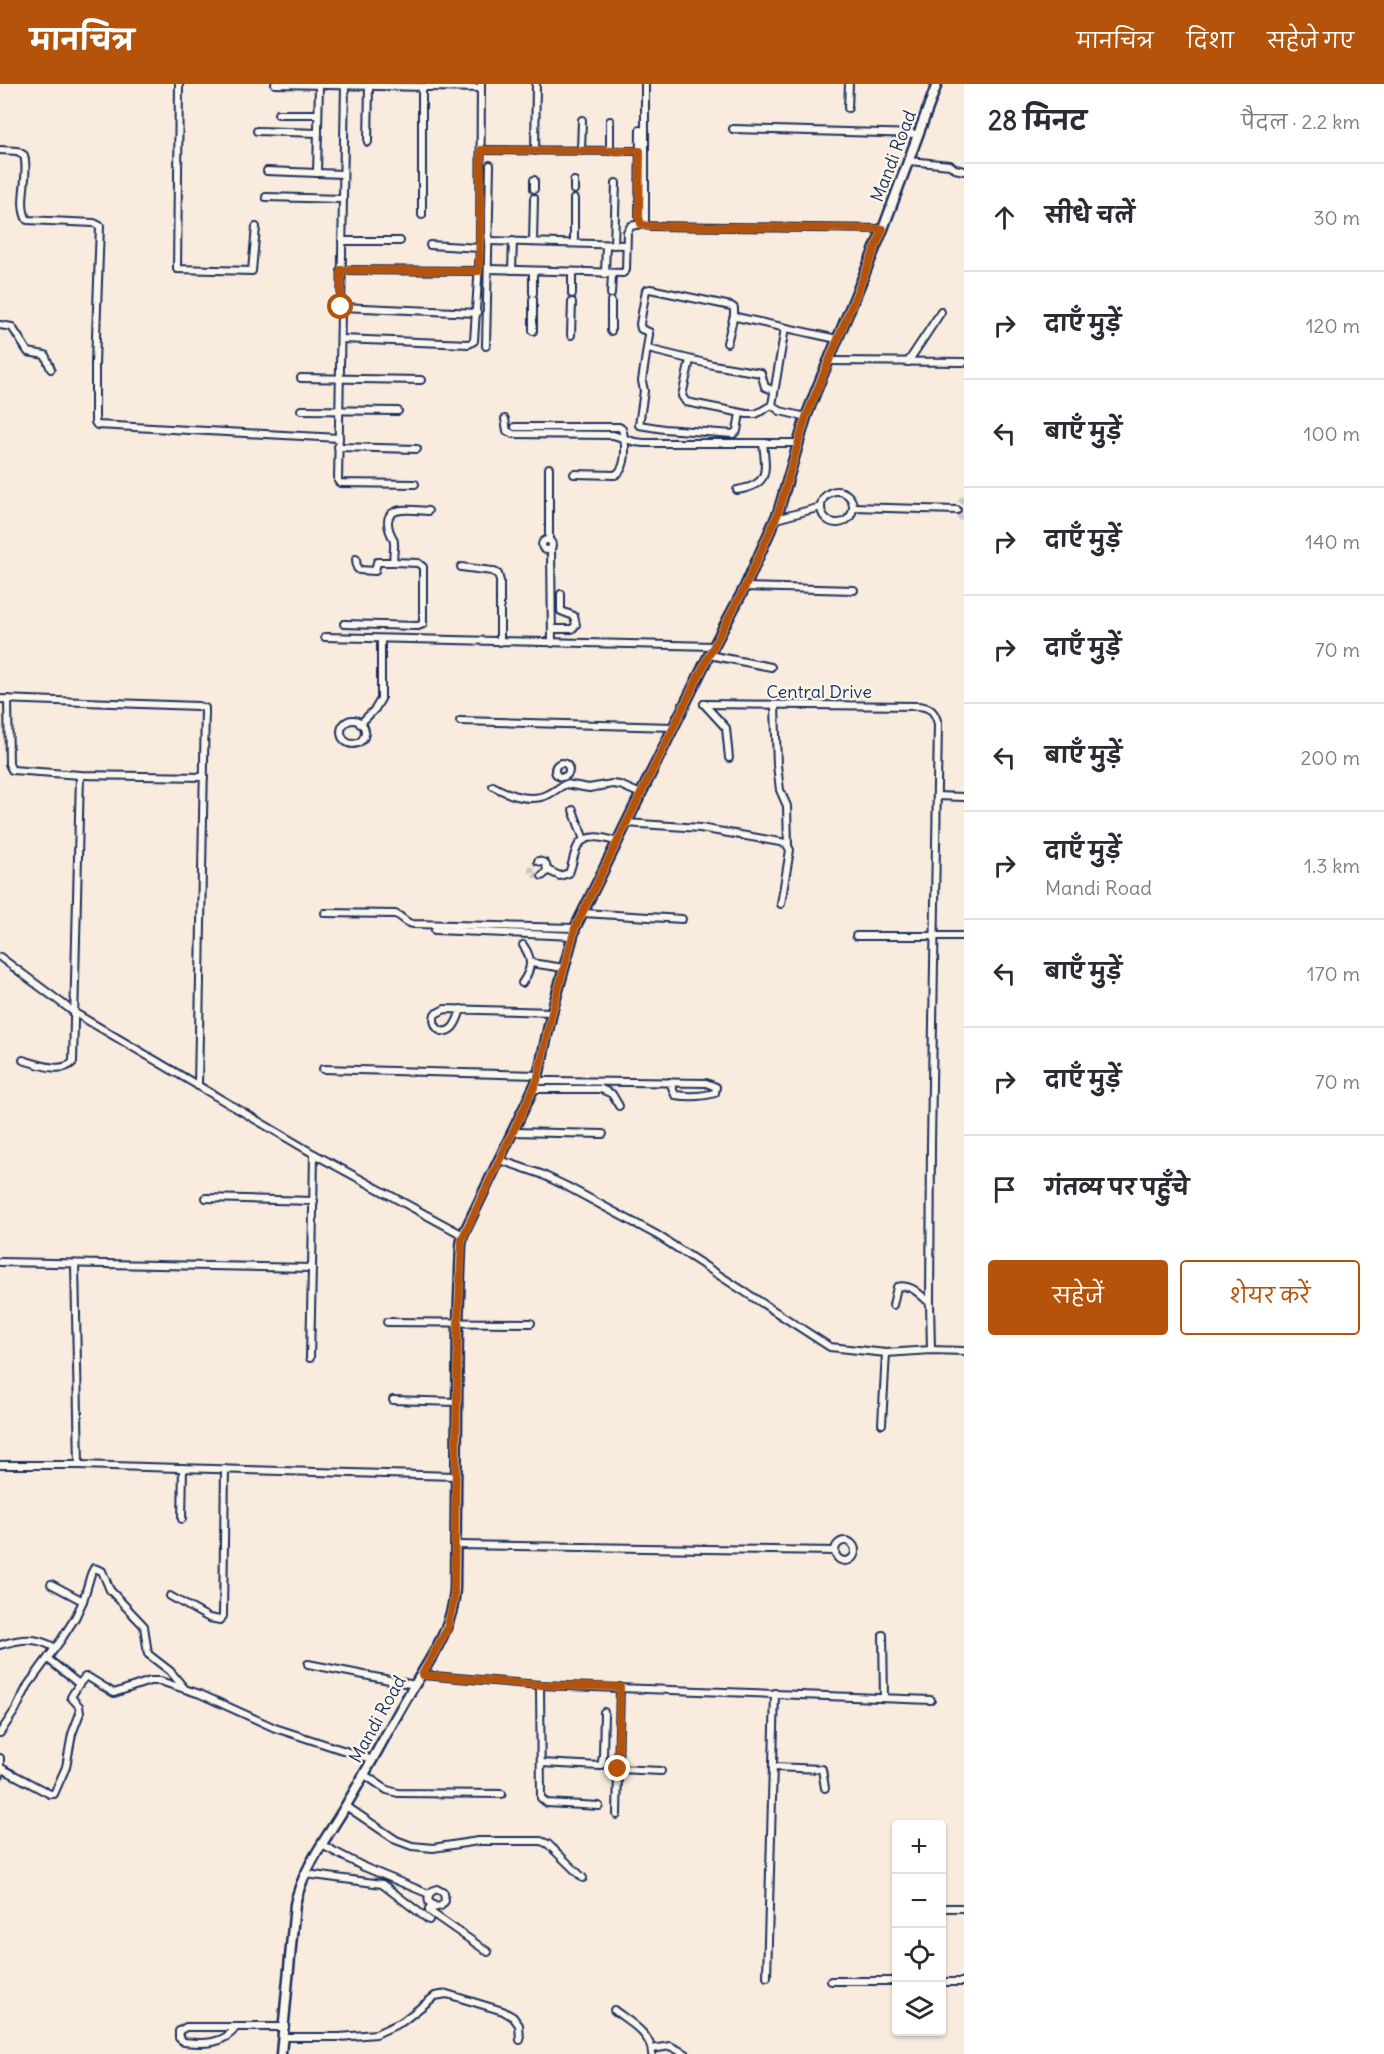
<!DOCTYPE html>
<html lang="hi">
<meta charset="utf-8">
<style>
body{margin:0;font-family:Delius,"Playpen Sans Deva",sans-serif;background:#f2f2f3;color:#2b2b33}
.controls{position:absolute;right:18px;bottom:18px;display:grid;overflow:hidden;border-radius:6px;box-shadow:0 2px 4px #0004}
.controls button{width:54px;height:54px;display:grid;place-items:center;padding:0;border:0;border-bottom:2px solid #e1e1e2;background:#fff;color:#2b2b33;font:30px sans-serif}
.stop{position:absolute;width:18px;height:18px;margin:-14px;border:4px solid #b45309;border-radius:50%;background:#fff}
.stop.end{background:#b45309;border-color:#fff;box-shadow:0 2px 6px #0008}
.list{margin:0;padding:0;list-style:none}
h2{display:flex;justify-content:space-between;align-items:center;height:78px;margin:0;padding:0 24px;font-size:26px}
h2 small{font-size:20px;font-weight:400;color:#7c7c81}
.list li{display:grid;grid-template-columns:39px 1fr auto;gap:18px;align-items:center;box-sizing:border-box;height:108px;padding:0 24px;border-top:2px solid #e1e1e2}
.list b{display:block;font-size:22px;white-space:nowrap}
.list p{margin:0;font-size:20px;white-space:nowrap;color:#7c7c81}
.list em{font-size:20px;font-style:normal;color:#7c7c81}
.actions{display:flex;gap:12px;padding:18px 24px}
.actions a{flex:1;padding:14px 0;border:2px solid #b45309;border-radius:6px;text-align:center;font-size:21px;color:#b45309}
.actions .main{background:#b45309;color:#fff}
.icon{flex:none;width:33px;height:33px;fill:none;stroke:currentColor;stroke-width:2;stroke-linecap:round;stroke-linejoin:round}
.map{position:relative;flex:none;width:964px;height:1970px;overflow:hidden}
header{display:flex;align-items:center;gap:36px;box-sizing:border-box;height:84px;padding:0 30px;background:#b45309;color:#fff}
header strong{font-size:28px}
nav{display:flex;gap:33px;margin-inline-start:auto;font-size:21px}
main{display:flex}
aside{flex:1;background:#fff}
.map>svg:first-child{display:block}
</style>
<header>
<strong>मानचित्र</strong>
<nav><a>मानचित्र</a><a>दिशा</a><a>सहेजे गए</a></nav>
</header>
<main>
<div class="map">
<svg width="964" height="1970" viewBox="0 0 964 1970">
<rect width="100%" height="100%" fill="#f9ecde"/>
<filter id="ink" filterUnits="userSpaceOnUse"><feTurbulence type="fractalNoise" baseFrequency=".0167" numOctaves="2"/><feDisplacementMap in="SourceGraphic" scale="12" xChannelSelector="R" yChannelSelector="G"/><feConvolveMatrix kernelMatrix="1 2 1 2 8 2 1 2 1" color-interpolation-filters="sRGB"/></filter>
<g filter="url(#ink)">
<g fill="none" stroke-linecap="round" stroke-linejoin="round">
<g stroke="#cdc6c4" stroke-width="6" stroke-dasharray="6 3" stroke-linecap="butt">
<path d="M964 414C956 421 956 430 964 437"/>
<polyline points="538,777 532,781 531,786 534,791 542,792"/>
</g>
<g stroke="#1b2f5e" stroke-width="10">
<g id="street">
<polyline points="179,0 177,185 252,187 256,143"/>
<polyline points="275,0 481,4"/>
<polyline points="345,0 338,397 340,399 415,400"/>
<polyline points="645,0 645,141"/>
<polyline points="422,4 422,131"/>
<polyline points="848,24 849,0"/>
<polyline points="278,30 318,30"/>
<polyline points="610,37 610,67"/>
<polyline points="733,45 919,50"/>
<polyline points="640,46 639,133 641,140"/>
<polyline points="257,47 318,49"/>
<polyline points="368,58 369,1"/>
<path d="M0 66 17 67 24 71C30 92 17 118 27 136L94 139 100 142 95 280V338L97 341 339 354"/>
<polyline points="481,66 640,67"/>
<polyline points="535,67 536,0"/>
<polyline points="581,67 582,36"/>
<polyline points="909,77 950,81 955,85 964,87"/>
<polyline points="267,87 343,90"/>
<polyline points="317,89 319,1"/>
<polyline points="574,97 574,106"/>
<polyline points="534,105 534,96"/>
<polyline points="266,113 343,115"/>
<polyline points="342,157 400,157"/>
<polyline points="489,157 626,161"/>
<polyline points="533,158 534,114"/>
<polyline points="574,159 574,115"/>
<polyline points="430,161 480,164"/>
<polyline points="614,161 616,99"/>
<polyline points="488,185 623,189 626,186 627,148 631,142 641,140 648,142 883,145"/>
<polyline points="341,186 479,187"/>
<polyline points="512,186 513,157"/>
<polyline points="533,187 533,209"/>
<polyline points="605,190 606,161"/>
<polyline points="572,210 572,188"/>
<polyline points="611,210 612,190"/>
<polyline points="341,223 477,229"/>
<polyline points="0,241 12,243 28,268 45,271 51,285"/>
<polyline points="785,244 772,321 780,327 806,333"/>
<polyline points="533,247 533,215"/>
<polyline points="611,247 611,217"/>
<polyline points="571,251 572,218"/>
<polyline points="341,255 469,260 474,257 480,164 481,0"/>
<polyline points="727,259 734,231"/>
<polyline points="486,262 490,81"/>
<polyline points="648,265 713,281 761,289 765,303 773,306"/>
<polyline points="690,276 682,312 686,318 747,330 756,330 772,321"/>
<polyline points="829,277 964,278"/>
<polyline points="908,278 941,228"/>
<polyline points="301,294 421,296"/>
<polyline points="301,326 398,327"/>
<polyline points="740,329 737,347 733,350 664,345 639,341 644,307 642,297 649,251 649,248 641,245 640,240 646,206 650,205 731,222 734,224 734,231 736,233 837,255"/>
<polyline points="505,335 507,347 513,350 613,351 635,358 644,359 799,359"/>
<path d="M515 343H619L622 345C626 357 628 385 615 391L574 390"/>
<polyline points="338,363 417,365"/>
<path d="M737 406C770 401 766 387 763 359"/>
<circle cx="837" cy="423" r="16"/>
<polyline points="853,423 957,426"/>
<polyline points="776,435 821,423"/>
<circle cx="547" cy="461" r="5"/>
<polyline points="549,456 549,384"/>
<polyline points="551,465 552,559"/>
<polyline points="356,475 357,484 359,486 375,487 377,478 394,478"/>
<polyline points="461,483 492,487 498,490 500,497 500,558"/>
<polyline points="745,503 854,506"/>
<path d="M344 540 418 542 423 540V483L418 479 394 478C392 471 395 465 394 459 394 454 390 450 389 445 382 420 412 426 428 427"/>
<polyline points="552,545 572,545 576,541 574,532 561,527 561,510"/>
<polyline points="325,553 714,562"/>
<polyline points="709,571 771,583"/>
<polyline points="0,615 198,622 205,624 198,1002"/>
<polyline points="8,615 9,680 12,686 80,691 204,693"/>
<path d="M704 620 918 622C931 623 935 628 938 640L931 1060 930 1219 931 1266"/>
<polyline points="704,620 726,644 729,674"/>
<polyline points="775,622 777,681 780,706 787,722 788,761"/>
<circle cx="353" cy="648" r="12"/>
<polyline points="460,637 673,643"/>
<polyline points="360,640 375,625 381,615 381,556"/>
<circle cx="562" cy="686" r="7"/>
<path d="M493 702C509 711 531 719 549 710 555 707 559 703 566 700L589 704 612 700 620 701 641 710"/>
<polyline points="937,712 964,713"/>
<polyline points="573,726 584,756"/>
<polyline points="626,739 700,744 786,759 790,766 781,820"/>
<path d="M538 777 545 779C548 784 547 789 542 792"/>
<path d="M547 786 560 792 569 789C572 782 573 774 576 766 582 748 603 753 617 758"/>
<path d="M325 829 395 830C403 832 404 839 413 840L575 844"/>
<polyline points="583,829 682,835"/>
<polyline points="435,846 573,852"/>
<polyline points="856,852 964,852"/>
<polyline points="0,873 75,929 314,1070 463,1151"/>
<polyline points="531,879 564,884"/>
<path d="M522 899C532 885 533 875 523 861"/>
<path d="M461 925C459 932 457 938 453 943 442 954 431 942 435 930L445 925 552 928"/>
<path d="M23 976C37 980 62 990 73 978L80 691"/>
<polyline points="323,985 538,991"/>
<path d="M537 997H552L706 999 716 1003 715 1009C701 1013 689 1013 675 1011L670 998"/>
<polyline points="533,1005 601,1005 612,1010 619,1022"/>
<polyline points="513,1048 603,1050"/>
<polyline points="500,1076 541,1090 568,1103 657,1151 830,1263 886,1269 931,1266 964,1267"/>
<polyline points="206,1114 314,1117"/>
<polyline points="0,1178 312,1184 314,1070"/>
<polyline points="75,1180 79,1381"/>
<path d="M893 1221 897 1203C911 1199 920 1211 930 1219"/>
<polyline points="387,1238 531,1239"/>
<polyline points="310,1274 312,1184"/>
<polyline points="393,1316 457,1318"/>
<polyline points="882,1340 886,1269"/>
<polyline points="0,1381 79,1381 455,1392"/>
<polyline points="182,1435 183,1384"/>
<circle cx="845" cy="1467" r="10"/>
<polyline points="456,1461 835,1467"/>
<polyline points="51,1500 83,1517"/>
<polyline points="170,1512 209,1534 220,1536 223,1532 225,1385"/>
<polyline points="883,1551 884,1614"/>
<path d="M0 1561C20 1555 36 1552 55 1564"/>
<polyline points="48,1575 79,1600 85,1593 88,1593 114,1609 150,1597 160,1597 200,1610 275,1644 373,1676"/>
<polyline points="308,1580 415,1601"/>
<polyline points="422,1591 540,1601 931,1616"/>
<polyline points="540,1601 541,1714 547,1719 599,1722"/>
<polyline points="0,1649 16,1625 28,1601 61,1556 75,1534 83,1517 91,1490 94,1484 102,1487 110,1506 144,1542 148,1570 170,1587 184,1604"/>
<polyline points="0,1674 0,1691"/>
<polyline points="541,1679 601,1682 603,1672 604,1628"/>
<polyline points="773,1683 822,1685 825,1704"/>
<polyline points="1,1684 50,1710 54,1710 66,1683 72,1650 80,1629 79,1622 71,1613 79,1600"/>
<polyline points="618,1685 661,1687"/>
<polyline points="365,1691 387,1706 398,1709 502,1710"/>
<polyline points="346,1722 396,1756 412,1762 433,1764 478,1757 541,1757 548,1760 583,1794"/>
<polyline points="617,1731 620,1603"/>
<polyline points="322,1761 364,1783 429,1810"/>
<polyline points="306,1790 382,1800 429,1836"/>
<path d="M436 1823 429 1818C427 1812 430 1807 437 1805L444 1809 445 1817 441 1822 429 1825V1827L488 1868"/>
<polyline points="944,1824 964,1824"/>
<polyline points="767,1893 775,1609"/>
<polyline points="831,1897 896,1897"/>
<polyline points="942,1898 964,1898"/>
<path d="M614 1926C628 1937 652 1950 652 1970"/>
<path d="M236 1943C224 1961 203 1960 184 1958L179 1954V1947L186 1943H285"/>
<polyline points="283,1953 340,1953 376,1950 402,1938 435,1912 447,1910 503,1927 513,1933 519,1941 520,1956"/>
<polyline points="652,1965 670,1962 686,1970"/>
</g>
</g>
<g stroke="#1b2f5e" stroke-width="13">
<path id="secondary" d="M281 1970 295 1820C303 1783 329 1751 348 1718 371 1680 391 1640 414 1602 433 1571 453 1542 455 1505L458 1240 461 1161 463 1151 537 997 552 928 575 844 709 571 745 503 778 429 806 333 816 307 883 145 937 0"/>
</g>
<use href="#street" stroke="#fbf7ec" stroke-width="6"/>
<use href="#secondary" stroke="#fbf7ec" stroke-width="8"/>
</g>
</g>
<g fill="none" stroke-linecap="round" stroke-linejoin="round" filter="url(#ink)">
<polyline stroke="#b45309" stroke-width="8" points="341,223 341,186 479,187 481,66 640,67 639,133 641,140 648,142 883,145 806,333 778,429 745,503 709,571 575,844 552,928 537,997 462,1155 458,1240 454,1515 447,1545 422,1591 540,1601 620,1603 618,1685"/>
</g>
<g text-anchor="middle" dominant-baseline="central" stroke-width="4.5" stroke-linejoin="round" paint-order="stroke">
<g font-size="18" fill="#1b2f5e" stroke="#fbf7ec">
<text transform="translate(893 72) rotate(-69)">Mandi Road</text>
<text x="819" y="607">Central Drive</text>
<text transform="translate(377 1635) rotate(-61)">Mandi Road</text>
</g>
</g>
</svg>
<div class="controls">
<button>+</button>
<button>−</button>
<button><svg class="icon" aria-label="locate" viewBox="0 0 24 24"><circle cx="12" cy="12" r="6"/><path d="M12 2v4M12 18v4M2 12h4M18 12h4"/></svg></button>
<button><svg class="icon" aria-label="layers" viewBox="0 0 24 24"><path d="M12 4l9 5-9 5-9-5zM3 14l9 5 9-5"/></svg></button>
</div>
<div class="stop" style="left:341px;top:223px"></div>
<div class="stop end" style="left:618px;top:1685px"></div>
</div>
<aside>
<h2>28 मिनट<small>पैदल · 2.2 km</small></h2>
<ul class="list">
<li><svg class="icon" aria-label="ahead" viewBox="0 0 24 24"><path d="M12 20V5M6 11l6-6 6 6"/></svg><div><b>सीधे चलें</b></div><em>30 m</em></li>
<li><svg class="icon" aria-label="right" viewBox="0 0 24 24"><path d="M7 20v-9h11M14 6l5 5-5 5"/></svg><div><b>दाएँ मुड़ें</b></div><em>120 m</em></li>
<li><svg class="icon" aria-label="left" viewBox="0 0 24 24"><path d="M17 20v-9H6M10 6l-5 5 5 5"/></svg><div><b>बाएँ मुड़ें</b></div><em>100 m</em></li>
<li><svg class="icon" aria-label="right" viewBox="0 0 24 24"><path d="M7 20v-9h11M14 6l5 5-5 5"/></svg><div><b>दाएँ मुड़ें</b></div><em>140 m</em></li>
<li><svg class="icon" aria-label="right" viewBox="0 0 24 24"><path d="M7 20v-9h11M14 6l5 5-5 5"/></svg><div><b>दाएँ मुड़ें</b></div><em>70 m</em></li>
<li><svg class="icon" aria-label="left" viewBox="0 0 24 24"><path d="M17 20v-9H6M10 6l-5 5 5 5"/></svg><div><b>बाएँ मुड़ें</b></div><em>200 m</em></li>
<li><svg class="icon" aria-label="right" viewBox="0 0 24 24"><path d="M7 20v-9h11M14 6l5 5-5 5"/></svg><div><b>दाएँ मुड़ें</b><p>Mandi Road</p></div><em>1.3 km</em></li>
<li><svg class="icon" aria-label="left" viewBox="0 0 24 24"><path d="M17 20v-9H6M10 6l-5 5 5 5"/></svg><div><b>बाएँ मुड़ें</b></div><em>170 m</em></li>
<li><svg class="icon" aria-label="right" viewBox="0 0 24 24"><path d="M7 20v-9h11M14 6l5 5-5 5"/></svg><div><b>दाएँ मुड़ें</b></div><em>70 m</em></li>
<li><svg class="icon" aria-label="arrive" viewBox="0 0 24 24"><path d="M6 21V4h12l-3 4 3 4H6"/></svg><div><b>गंतव्य पर पहुँचे</b></div></li>
</ul>
<div class="actions"><a class="main">सहेजें</a><a>शेयर करें</a></div>
</aside>
</main>
